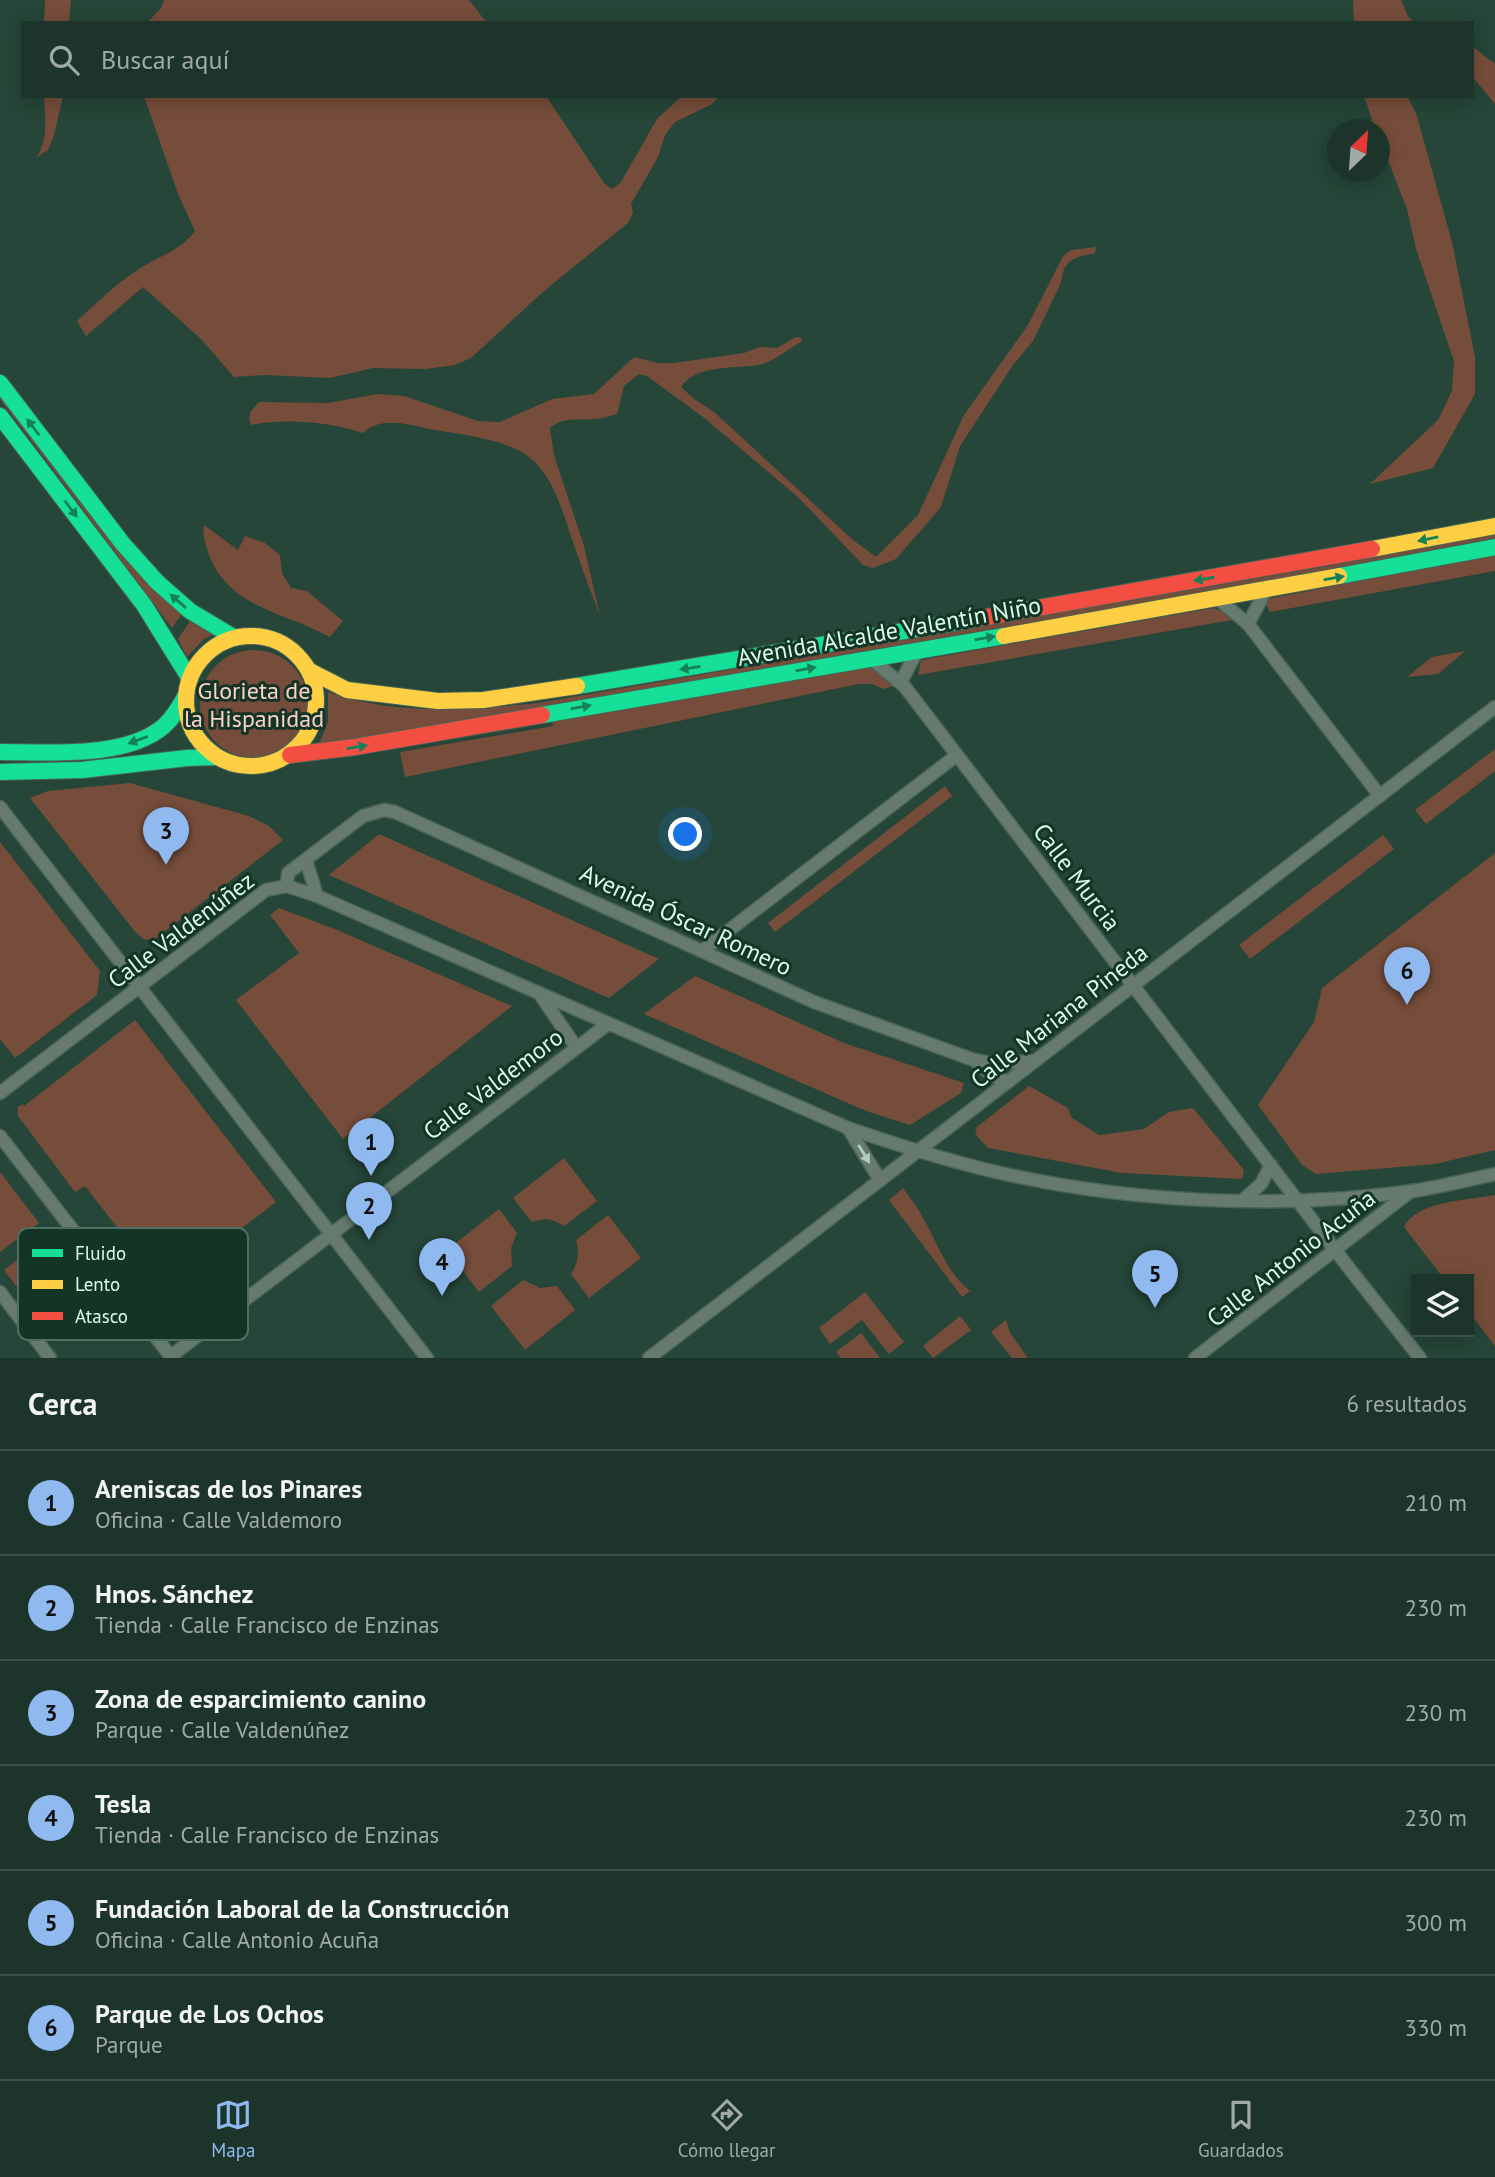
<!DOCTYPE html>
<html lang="es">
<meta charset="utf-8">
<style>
body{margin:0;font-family:"PT Sans",sans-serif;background:#253c32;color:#f1f3f6}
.controls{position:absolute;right:21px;bottom:21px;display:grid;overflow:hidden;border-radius:0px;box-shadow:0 4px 18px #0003}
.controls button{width:63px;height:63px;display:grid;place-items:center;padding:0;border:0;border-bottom:2px solid #3a4f47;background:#1c342a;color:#f1f3f6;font:35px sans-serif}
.compass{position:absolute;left:1327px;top:119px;width:63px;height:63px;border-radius:50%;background:#1c342a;box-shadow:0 4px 18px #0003;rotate:25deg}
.you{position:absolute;left:686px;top:835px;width:24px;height:24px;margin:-18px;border:5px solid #fff;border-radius:50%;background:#1a73e8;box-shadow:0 0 0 10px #1a73e833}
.badge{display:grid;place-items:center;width:46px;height:46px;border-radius:50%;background:#90b9f0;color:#111;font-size:23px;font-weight:700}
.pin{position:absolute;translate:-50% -58px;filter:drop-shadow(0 2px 4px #0008)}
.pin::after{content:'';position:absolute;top:37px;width:24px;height:21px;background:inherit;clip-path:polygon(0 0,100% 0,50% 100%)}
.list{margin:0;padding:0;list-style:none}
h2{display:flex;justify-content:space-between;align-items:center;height:91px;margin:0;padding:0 28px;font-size:30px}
h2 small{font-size:23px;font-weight:400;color:#a0aaa8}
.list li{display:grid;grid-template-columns:46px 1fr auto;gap:21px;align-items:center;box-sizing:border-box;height:105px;padding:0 28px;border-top:2px solid #3a4f47}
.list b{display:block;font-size:26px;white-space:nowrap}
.list p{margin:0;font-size:23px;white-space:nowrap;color:#a0aaa8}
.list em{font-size:23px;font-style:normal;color:#a0aaa8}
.icon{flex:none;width:38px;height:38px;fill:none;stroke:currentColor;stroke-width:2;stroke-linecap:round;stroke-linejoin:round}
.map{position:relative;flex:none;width:1495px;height:1358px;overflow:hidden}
.search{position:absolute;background:#1c342a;box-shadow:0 4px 18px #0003;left:21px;right:21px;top:21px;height:77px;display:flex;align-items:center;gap:18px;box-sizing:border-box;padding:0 24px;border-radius:0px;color:#a0aaa8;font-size:26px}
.sheet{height:721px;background:#1c342a}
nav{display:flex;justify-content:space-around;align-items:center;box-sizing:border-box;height:98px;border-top:2px solid #3a4f47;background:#1c342a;font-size:19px;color:#a0aaa8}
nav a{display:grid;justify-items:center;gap:4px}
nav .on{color:#90b9f0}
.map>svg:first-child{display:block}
</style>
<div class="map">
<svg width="1495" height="1358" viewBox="0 0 1495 1358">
<rect width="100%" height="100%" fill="#254638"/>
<g fill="#764d3a">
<polygon points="45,0 71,0 69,23 44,23"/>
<polygon points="164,0 469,0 487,23 147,23 161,8"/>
<polygon points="1353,0 1401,0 1408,16 1414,23 1354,23"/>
<polygon points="1472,46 1495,64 1495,104 1472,76"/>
<path d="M44 96H63L54 135 48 150 36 158C49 140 45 117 44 96Z"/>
<path d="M144 96H546L604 183 612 189 621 182 657 119 682 96H719L712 104 675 122 665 135 658 157 631 204 633 212 629 222 544 291 471 358 455 365 425 369 373 368 330 378 265 375 234 377 201 339 143 287 86 336 77 321C96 304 114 285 136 271 155 257 180 252 195 231L178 194Z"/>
<polygon points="1364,96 1407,96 1416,113 1452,242 1475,357 1475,394 1433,468 1370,484 1438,420 1452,391 1454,361 1416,249 1407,209 1380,140 1380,130 1375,129"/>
<path d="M1096 247 1095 253 1078 257 1069 262 1064 269 1060 285 1033 341 1013 365 960 446 941 507 896 559 873 568 863 565 798 497 703 417 647 376 639 374 624 386 617 414C609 416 602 419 594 419 578 421 564 416 550 428L554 455 584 546 600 616C591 592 582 569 574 545 562 511 553 468 518 450 490 437 459 434 429 429 408 424 380 416 363 433 331 422 284 418 251 425L249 419 251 411 259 402 328 403 377 394 404 396 478 421 500 422 552 399 594 394 634 357 658 363H674L744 353 760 347 777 348 796 337 802 338 801 342C786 350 774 362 758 365 733 369 697 364 681 387L694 399 714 412 853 540 876 557 918 515 964 415 1028 325 1063 256 1071 250Z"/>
<polygon points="0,393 182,614 172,628 0,399"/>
<path d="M204 525 238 550 245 536 265 543 280 555 282 573 291 588 307 591 343 621 330 637C283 611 227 608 208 552 205 542 202 535 204 525Z"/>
<path d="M1495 534V538L1252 584 318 746 328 722V692C397 716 467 710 538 703L1323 567Z"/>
<polygon points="1495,554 1495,571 1270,612 1263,600"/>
<polygon points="1213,608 1227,613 1232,620 918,675 921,660"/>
<polygon points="190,621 214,634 204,639 187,657 178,639"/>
<circle cx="254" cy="704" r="54"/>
<polygon points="1465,651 1438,674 1407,677 1432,657"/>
<polygon points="869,667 883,672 893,686 884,689 872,684 859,684 405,777 400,752 553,726 552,721"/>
<polygon points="1495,749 1495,771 1426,824 1415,810"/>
<polygon points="130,783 249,816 269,826 283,840 155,939 145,940 136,933 30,798 48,791"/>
<polygon points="945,786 952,796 775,932 768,923"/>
<polygon points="379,834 659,959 609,998 329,875"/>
<polygon points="1383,835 1394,849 1250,959 1239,945"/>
<polygon points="0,842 100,971 97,995 15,1058 0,1039"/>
<polygon points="1495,853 1495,1150 1435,1164 1316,1174 1302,1165 1258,1105 1314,1022 1322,988"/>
<polygon points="279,908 335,929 512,1006 343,1139 236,1000 299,953 270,915"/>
<polygon points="695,976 844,1043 964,1083 961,1093 910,1125 866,1111 644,1014"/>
<polygon points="135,1020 276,1202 164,1288 85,1186 75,1192 18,1116 18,1107 23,1104 24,1106"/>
<polygon points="1029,1086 1068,1108 1072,1118 1099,1135 1144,1129 1169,1112 1193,1108 1244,1170 1242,1179 1122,1173 988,1148 975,1134 977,1127"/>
<path d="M564 1158 597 1201 564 1226C553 1219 545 1217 532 1222L513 1198Z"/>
<polygon points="0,1172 39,1223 0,1252"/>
<path d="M903 1188C909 1197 917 1206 922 1216 937 1242 946 1272 970 1291L962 1297 889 1200Z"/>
<path d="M1495 1195V1346L1469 1312V1279H1444L1404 1227C1416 1201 1469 1200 1495 1195Z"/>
<polygon points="499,1209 517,1233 511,1248 512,1266 479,1292 447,1250"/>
<path d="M608 1215 641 1258 589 1298 571 1274C578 1263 580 1253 576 1240Z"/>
<polygon points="48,1235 100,1303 55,1337 4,1270"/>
<polygon points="523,1280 540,1288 557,1286 575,1310 525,1350 491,1306"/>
<polygon points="865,1292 904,1342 889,1354 862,1320 830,1344 819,1328"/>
<polygon points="960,1316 971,1330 933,1358 923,1346"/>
<polygon points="1006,1320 1010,1333 1028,1358 1012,1358 991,1332"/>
<polygon points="861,1333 880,1358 841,1358 836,1352"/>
</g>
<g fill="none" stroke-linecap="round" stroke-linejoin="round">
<g stroke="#486457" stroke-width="15">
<g id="street">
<polyline points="1218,599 1248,624 1380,796"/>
<polyline points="1248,624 1266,590"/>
<polyline points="870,658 905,687 1352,1272 1420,1358"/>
<polyline points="901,682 918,649"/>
<polyline points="0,807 427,1358"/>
<polyline points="306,860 317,896"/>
<polyline points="287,886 288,873 363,816 384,810 395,812 814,1002 974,1060 996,1064 1032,1061"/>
<polyline points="702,951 957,755"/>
<polyline points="539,993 576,1047"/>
<polyline points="974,1060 993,1076 1008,1082"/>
<path d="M0 1093 266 890 287 886 317 896 848 1128C897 1145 946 1160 996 1172 1126 1202 1279 1210 1412 1191 1440 1187 1467 1180 1495 1174"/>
<polyline points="848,1128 880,1180"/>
<polyline points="0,1136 172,1358"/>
<polyline points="1243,1200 1261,1184 1271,1165"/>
<polyline points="0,1292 50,1358"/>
<polyline points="171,1356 608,1024"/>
<polyline points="649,1358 1495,707"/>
<polyline points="1195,1358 1411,1191"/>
</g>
</g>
<g stroke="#486457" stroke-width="18">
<g id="fast">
<polyline points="0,383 123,544 157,582 190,611 235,638"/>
<polyline points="0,416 144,605 190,679"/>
<polyline points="1339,576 1495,547"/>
<polyline points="577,686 970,620"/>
<polyline points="542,715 1004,636"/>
<path d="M0 752C48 752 126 759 164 726 174 717 180 706 186 695"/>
<polyline points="0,772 82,770 187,758 217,757"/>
</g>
</g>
<g stroke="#486457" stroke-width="18">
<g id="slow">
<polyline points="1372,549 1495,526"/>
<circle cx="251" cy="701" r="65"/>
<polyline points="1004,636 1339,576"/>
<polyline points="310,671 347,690 438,701 483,700 577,686"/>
</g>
</g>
<g stroke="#486457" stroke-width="18">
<g id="jam">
<polyline points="970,620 1372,549"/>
<polyline points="290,755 355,747 542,715"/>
</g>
</g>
<use href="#street" stroke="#667a70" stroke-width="12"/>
<use href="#fast" stroke="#16e098" stroke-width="16"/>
<use href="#slow" stroke="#ffcf43" stroke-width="16"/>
<use href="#jam" stroke="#f24e42" stroke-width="16"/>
</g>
<defs><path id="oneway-solid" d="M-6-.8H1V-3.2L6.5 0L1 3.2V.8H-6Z" transform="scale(1.75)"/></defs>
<g fill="#158159">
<use href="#oneway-solid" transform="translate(33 427) rotate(-127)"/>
<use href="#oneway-solid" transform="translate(71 509) rotate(53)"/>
<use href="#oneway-solid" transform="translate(1428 539) rotate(169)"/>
<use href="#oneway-solid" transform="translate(1334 578) rotate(-10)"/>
<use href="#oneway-solid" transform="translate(1204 579) rotate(170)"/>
<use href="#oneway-solid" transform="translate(178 601) rotate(-139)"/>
<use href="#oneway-solid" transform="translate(985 638) rotate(-10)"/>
<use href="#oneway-solid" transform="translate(690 668) rotate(171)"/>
<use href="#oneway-solid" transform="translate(806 669) rotate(-10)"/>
<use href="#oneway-solid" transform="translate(581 707) rotate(-10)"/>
<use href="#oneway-solid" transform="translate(138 740) rotate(160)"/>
<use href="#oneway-solid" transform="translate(357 747) rotate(-9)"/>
</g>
<use fill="#b0cfbe" href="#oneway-solid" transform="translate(864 1154) rotate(58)"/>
<g text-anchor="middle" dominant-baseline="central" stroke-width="6" stroke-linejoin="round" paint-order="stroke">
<g font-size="24" fill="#d8fde8" stroke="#143425">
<text transform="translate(889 631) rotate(-10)">Avenida Alcalde Valentín Niño</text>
<text transform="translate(1077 877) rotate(53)">Calle Murcia</text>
<text transform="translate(686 920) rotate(25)">Avenida Óscar Romero</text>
<text transform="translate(181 930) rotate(-37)">Calle Valdenúñez</text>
<text transform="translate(1059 1016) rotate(-38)">Calle Mariana Pineda</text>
<text transform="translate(493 1084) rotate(-37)">Calle Valdemoro</text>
<text transform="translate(1291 1258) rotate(-38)">Calle Antonio Acuña</text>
</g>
<g font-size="24" fill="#f9d3c6" stroke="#143425">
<text x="254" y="690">Glorieta de<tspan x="254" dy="28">la Hispanidad</tspan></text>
</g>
</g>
<rect x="18" y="1228" width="230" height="112" rx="10" fill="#143425" stroke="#4f7060" stroke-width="2"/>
<rect x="32" y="1249" width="31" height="8" fill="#16e098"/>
<rect x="32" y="1280" width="31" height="9" fill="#ffcf43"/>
<rect x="32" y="1312" width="31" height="8" fill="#f24e42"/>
<g font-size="19" fill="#d8fde8">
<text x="75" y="1260">Fluido</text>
<text x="75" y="1291">Lento</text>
<text x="75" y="1323">Atasco</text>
</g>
</svg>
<div class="controls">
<button><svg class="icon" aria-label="layers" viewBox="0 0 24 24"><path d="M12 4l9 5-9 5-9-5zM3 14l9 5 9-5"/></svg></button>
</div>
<svg class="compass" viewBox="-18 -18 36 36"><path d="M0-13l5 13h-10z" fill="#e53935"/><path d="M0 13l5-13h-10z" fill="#a0aaa8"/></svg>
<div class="you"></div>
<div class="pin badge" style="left:371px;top:1176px">1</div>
<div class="pin badge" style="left:369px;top:1240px">2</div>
<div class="pin badge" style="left:166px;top:865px">3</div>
<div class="pin badge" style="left:442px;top:1296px">4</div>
<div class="pin badge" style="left:1155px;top:1308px">5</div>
<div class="pin badge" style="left:1407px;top:1005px">6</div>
<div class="search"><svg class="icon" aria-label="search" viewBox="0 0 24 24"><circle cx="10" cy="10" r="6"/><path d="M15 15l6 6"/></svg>Buscar aquí</div>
</div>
<section class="sheet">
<h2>Cerca<small>6 resultados</small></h2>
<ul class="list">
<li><span class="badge">1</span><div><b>Areniscas de los Pinares</b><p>Oficina · Calle Valdemoro</p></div><em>210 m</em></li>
<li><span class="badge">2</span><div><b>Hnos. Sánchez</b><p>Tienda · Calle Francisco de Enzinas</p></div><em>230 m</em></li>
<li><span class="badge">3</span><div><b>Zona de esparcimiento canino</b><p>Parque · Calle Valdenúñez</p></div><em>230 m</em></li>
<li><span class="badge">4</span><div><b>Tesla</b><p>Tienda · Calle Francisco de Enzinas</p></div><em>230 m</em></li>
<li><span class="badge">5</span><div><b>Fundación Laboral de la Construcción</b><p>Oficina · Calle Antonio Acuña</p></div><em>300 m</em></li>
<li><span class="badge">6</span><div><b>Parque de Los Ochos</b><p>Parque</p></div><em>330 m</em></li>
</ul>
</section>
<nav>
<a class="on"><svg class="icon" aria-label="map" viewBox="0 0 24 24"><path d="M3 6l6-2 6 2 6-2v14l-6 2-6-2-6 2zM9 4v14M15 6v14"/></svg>Mapa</a>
<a><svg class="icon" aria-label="directions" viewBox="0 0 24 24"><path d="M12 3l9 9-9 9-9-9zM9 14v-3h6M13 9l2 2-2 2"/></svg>Cómo llegar</a>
<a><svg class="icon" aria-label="saved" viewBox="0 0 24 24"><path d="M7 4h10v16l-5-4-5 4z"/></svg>Guardados</a>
</nav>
